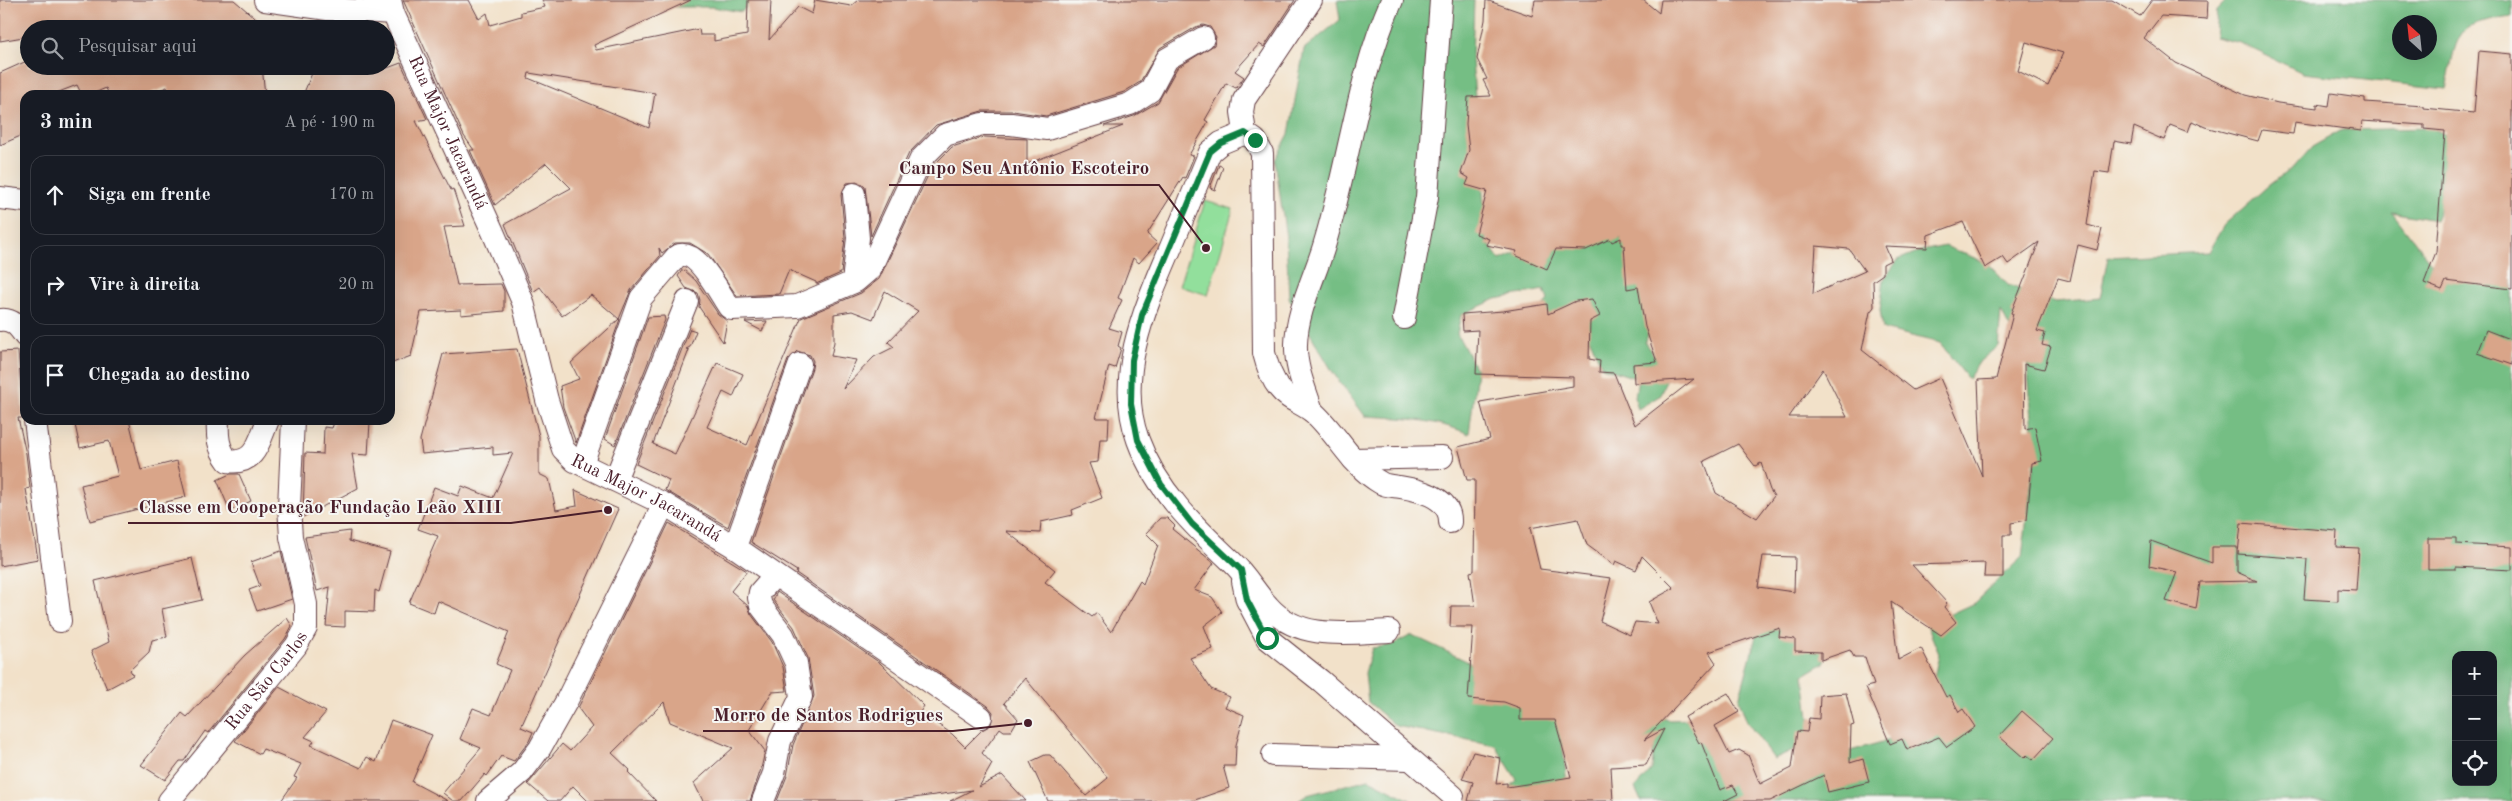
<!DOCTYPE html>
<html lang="pt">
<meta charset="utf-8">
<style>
body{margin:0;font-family:"Old Standard TT",serif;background:#20242c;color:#f1f3f6}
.controls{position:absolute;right:15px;bottom:15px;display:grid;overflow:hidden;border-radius:10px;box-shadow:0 5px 20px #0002}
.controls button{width:45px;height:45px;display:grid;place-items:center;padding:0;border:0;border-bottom:1px solid #363941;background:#171b24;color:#f1f3f6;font:25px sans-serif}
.compass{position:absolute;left:2392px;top:15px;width:45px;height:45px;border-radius:50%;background:#171b24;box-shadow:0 5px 20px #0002;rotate:333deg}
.stop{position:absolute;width:15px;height:15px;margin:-11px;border:4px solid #0b8043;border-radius:50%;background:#fff}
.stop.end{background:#0b8043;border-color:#fff;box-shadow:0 1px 5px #0008}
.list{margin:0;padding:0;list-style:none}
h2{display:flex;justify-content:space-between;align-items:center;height:65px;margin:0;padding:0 20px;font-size:21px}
h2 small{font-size:16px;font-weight:400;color:#9ea1a6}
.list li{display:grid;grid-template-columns:32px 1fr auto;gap:15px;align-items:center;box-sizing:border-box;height:80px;margin:0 10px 10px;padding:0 10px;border:1px solid #363941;border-radius:15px}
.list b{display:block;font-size:19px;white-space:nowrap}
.list em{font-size:16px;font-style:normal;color:#9ea1a6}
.icon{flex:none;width:28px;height:28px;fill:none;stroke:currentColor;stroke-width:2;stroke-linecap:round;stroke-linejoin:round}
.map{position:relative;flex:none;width:2512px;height:801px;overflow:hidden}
.search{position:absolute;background:#171b24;box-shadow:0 5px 20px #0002;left:20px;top:20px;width:375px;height:55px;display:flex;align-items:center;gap:12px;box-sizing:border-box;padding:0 18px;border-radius:28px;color:#9ea1a6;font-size:19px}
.panel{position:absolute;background:#171b24;box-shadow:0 5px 20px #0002;left:20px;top:90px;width:375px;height:335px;border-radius:15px}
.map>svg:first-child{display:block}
</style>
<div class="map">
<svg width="2512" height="801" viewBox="0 0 2512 801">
<rect width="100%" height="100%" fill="#f6f6f2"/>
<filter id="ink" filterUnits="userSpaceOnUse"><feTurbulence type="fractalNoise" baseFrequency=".02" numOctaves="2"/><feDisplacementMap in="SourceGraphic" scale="10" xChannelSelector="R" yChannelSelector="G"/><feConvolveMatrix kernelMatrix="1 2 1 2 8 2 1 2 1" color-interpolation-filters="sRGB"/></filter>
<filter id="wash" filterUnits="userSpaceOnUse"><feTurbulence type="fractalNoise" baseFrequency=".0096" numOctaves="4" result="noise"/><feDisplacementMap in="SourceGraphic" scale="20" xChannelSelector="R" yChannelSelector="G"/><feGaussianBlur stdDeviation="1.12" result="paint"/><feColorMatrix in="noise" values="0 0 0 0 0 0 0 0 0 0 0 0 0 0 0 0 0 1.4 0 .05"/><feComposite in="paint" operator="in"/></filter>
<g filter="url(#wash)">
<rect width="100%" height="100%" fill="#f2e1c9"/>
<polygon fill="#92df9c" stroke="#6e7f64" points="1205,201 1233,209 1208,295 1179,286"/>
<g fill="#75be84" stroke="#606e58" fill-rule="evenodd">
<polygon points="663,0 750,0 742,12 712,7 671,7"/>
<path d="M1337 0H1474L1472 60 1487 242 1500 260 1544 240 1615 230 1631 255 1650 329 1645 343 1667 374 1661 395 1638 409 1635 397 1638 379 1602 367 1591 341 1580 329H1540L1542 307 1548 300 1544 290 1496 299 1461 315 1457 334 1477 371 1469 434C1434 419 1403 418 1365 416L1334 374 1289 298 1286 238 1275 160 1289 134 1304 49 1340 20Z"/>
<path d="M2227 0H2512V16C2501 18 2474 21 2466 29 2452 41 2451 71 2446 89L2303 73 2240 43 2215 37 2217 10ZM2400 22H2430V52H2400Z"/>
<path d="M2430 128 2450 137 2453 176 2435 220 2392 212 2435 268 2512 279V801H1641L1635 788 1652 769 1654 745 1630 740 1629 711 1670 720 1693 719 1732 781 1765 787 1802 770 1797 748 1774 759 1747 722 1739 700 1758 629H1780L1827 640 1824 663 1804 675 1812 744 1843 753 1893 739 1921 740 1939 654 1927 625 1974 603 2022 557 2035 454 2027 360 2001 311 1998 346 1980 361 1968 379 1940 343 1883 329 1880 310 1884 279 1898 260 1917 252 1945 246 1987 263 2008 285 2055 302 2100 298 2108 257 2208 252 2224 225 2269 185 2296 165 2312 147 2342 130ZM2456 655H2493V782H2456Z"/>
<polygon points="1412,635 1525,689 1553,696 1563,749 1569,801 1498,801 1517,780 1495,745 1396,726 1368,702 1365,673 1372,648 1392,645"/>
<polygon points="1369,779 1412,801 1298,801 1307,795"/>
</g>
<g id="blocks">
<g fill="#d9a589" fill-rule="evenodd">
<polygon points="0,0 234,0 268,29 102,29 101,24 72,29 29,29 29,36 0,41"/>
<path d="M403 0H469L479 19 487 13 490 25 521 16V12L545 7 542 0H691L594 45 596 50 699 29 700 35H714V41L747 35 748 0H771L769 40 798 7 812 14 815 0 851 6 858 0H1295L1264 47 1259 44 1235 71 1244 77 1236 88 1226 83 1205 120 1208 122 1189 155 1194 156 1185 178 1183 177 1147 234 1157 243 1139 263 1133 258 1118 298 1122 300 1109 328 1122 332 1118 346 1121 348 1115 368 1109 366 1096 418H1109L1108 439H1100L1098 462 1089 463 1102 498 1072 510 1073 515 1041 522 1040 533 1006 531 1055 570 1045 582 1092 617 1097 613 1111 632 1140 581 1143 584 1158 545 1146 533 1160 518H1167L1175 526 1172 529 1214 563 1194 590 1212 597 1222 612 1204 626 1213 649 1190 658 1211 689 1230 697 1225 707 1244 715 1236 745 1235 766H1223L1229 788 1192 801H1048L1030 762 1045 755H1050L1086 796 1108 778 1025 678 1004 703 1018 719 1011 731H1004L1000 728 982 753 992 764 979 787 1002 775 1026 801H950L972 790 891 801H777L787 776 793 745 814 696 808 658 794 627 773 600 777 592 880 663 924 706 920 712 952 734 965 747 982 730 991 725 993 712 988 706 796 573 797 571 751 542 812 368 813 361 810 355 797 351 788 360 728 527 665 490 669 480 636 464 690 329 696 331 690 347 686 349 689 350 653 444 675 454 717 363 743 374 733 397 723 392 707 427 747 445 801 318 861 293 879 279 932 167 952 147 984 137 1027 139V164L1123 126H1104L1134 116 1158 102 1177 68 1214 45 1216 37 1210 27 1203 25 1196 27 1160 48 1140 82 1124 92 1046 116 1013 111H982L936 125 909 153 871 236 865 187 859 182 847 183 841 195 845 238 841 273 816 284V282L789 270 779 294 737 296 708 254 690 243H675L662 253 659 248 660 256 631 290 619 319 591 295 562 316 540 287 533 292 505 224 571 188 546 163 495 205 470 150H474L464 136ZM529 73 655 93 649 128 528 78ZM885 291 918 311 888 342 894 347 874 357 843 389 856 360 831 356 834 342V314L852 311 873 319Z"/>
<path d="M1486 0 1532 16 1535 0H1643L1659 13 1661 0H2112L2140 16 2152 0 2208 1 2207 19 2161 16 2144 38 2176 63 2245 95 2278 103 2317 108V104L2329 106 2331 93 2365 98V102L2424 106V108L2474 113 2479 51 2512 54V289L2446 281 2442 290 2424 283 2436 252 2445 131 2424 129V125L2362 121 2361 131 2295 122 2293 134 2262 130 2258 141 2205 127 2192 121 2188 132 2170 125 2164 140 2134 127 2131 144 2114 141 2109 173 2095 171 2087 225 2102 229 2097 250 2078 245 2070 281 2058 278 2037 331 2045 333 2042 345 2051 347 2044 369 2024 364 2025 429 2035 427 2042 461 2032 463 2027 520 2011 523V535H2003V577H1984L1985 563 1912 565 1947 603 1944 607 1956 622 1941 635 1891 602 1898 660 1921 648 1946 697 1950 695 1959 712 1963 709 1975 727 1947 747 1939 737 1907 750 1902 739 1890 744 1866 687 1874 685 1865 657H1854L1850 650 1821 660V652L1795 651V639L1779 637 1780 628 1709 652 1716 663 1644 740 1664 729 1646 765 1611 767 1613 801H1468L1473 782 1462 779 1473 752 1500 758 1496 784 1507 783V787L1571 777 1555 720H1520V708L1504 702 1468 699 1473 627H1450L1451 606H1475L1470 572 1474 571 1475 480H1467L1458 447 1490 439 1480 402 1573 386V377L1476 374 1478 330 1463 331 1462 314 1503 311 1547 304 1548 314 1576 301 1592 299 1600 316 1590 321 1589 359 1600 361 1599 372 1614 373 1635 425 1694 379 1634 383 1633 364 1657 362 1645 327 1638 287 1627 289 1624 245H1621V238L1612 242 1610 239 1586 250 1556 249 1547 269 1515 255 1517 251 1486 245 1489 239 1476 234 1487 191 1466 185 1469 178 1461 173 1469 150 1466 124 1468 97 1491 96 1483 80 1487 79 1477 59 1485 20ZM2026 42 2063 53 2048 86 2018 71ZM1963 222 1985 268 2003 257 2008 264 2039 242 2011 313 2013 314 1996 379 1978 380 1982 476 1940 378 1913 390 1862 350 1870 312 1874 307 1873 281 1883 274V264L1891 260 1885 246 1927 248 1928 235ZM1816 246 1849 249 1865 271 1813 294ZM1823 369 1847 417H1789ZM1738 444 1755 466 1761 463 1770 490 1774 496 1757 518 1716 493 1704 461ZM1578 519 1587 545 1614 565 1616 561 1636 570 1642 556 1674 588 1649 602 1658 624 1635 622 1630 635 1600 621 1611 578 1540 569 1530 528ZM1763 556 1795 557 1794 592 1758 587Z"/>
<polygon points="29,60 29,66 262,66 265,95 170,95 167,87 145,95 109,95 106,88 90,95 82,95 77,85 51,95 25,95 25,134 0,145 0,73"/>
<polygon points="401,63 427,119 416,121 451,190 453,189 465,226 444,227 457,285 501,284 504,291 504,311 461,315 461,310 421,312 411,356 390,364 390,343 392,342 390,298 390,95 303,95 315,66 369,66 374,73"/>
<polygon points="1219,165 1223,167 1215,190 1210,188"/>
<polygon points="683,269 696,281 718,314 727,321 723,342 699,307 700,300 698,293 686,288 678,276"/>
<polygon points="664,316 665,320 615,445 605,439 648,317"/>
<polygon points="619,319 620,319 576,443 563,407 560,386 579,379 571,363"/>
<polygon points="767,321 762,331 745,322"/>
<polygon points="2486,330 2512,340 2512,365 2477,353"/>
<polygon points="517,349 539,436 539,474 549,479 556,510 577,506 575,490 618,509 521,727 533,732 529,741 514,761 501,756 487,776 485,774 462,801 453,801 443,793 481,748 460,739 473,708 491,715 510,670 496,664 509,632 438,601 434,613 409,603 438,536 418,529 434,487 458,496 462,486 493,498 513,453 493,455 493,447 422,454 420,440 443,354"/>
<polygon points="18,351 23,414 22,418 18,418 26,454 30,488 26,489 38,559 0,566 0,352"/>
<polygon points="74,420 129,420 141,470 177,461 186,497 90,521 81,485 118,476 109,441 80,448"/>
<polygon points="335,420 370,422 368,455 352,454 358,488 303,517 305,453 323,454 324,427 332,428"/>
<polygon points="230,474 239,474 251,501 230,511 217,480"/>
<polygon points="669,523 747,571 731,591 748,606 751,614 772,642 783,667 787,691 772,692 749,730 765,751 761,769 750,801 703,801 694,783 733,748 670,722 664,702 612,753 630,770 628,772 656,801 588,801 573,786 560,801 548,801 528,784 562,744 570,751 592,727 578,708"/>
<polygon points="2241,523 2337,531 2336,547 2359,548 2356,590 2338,589 2338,601 2304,599 2307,559 2238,554"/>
<polygon points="350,531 349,541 390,552 379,592 375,590 374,612 345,611 345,627 326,626 330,587 317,591 305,537"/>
<polygon points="2428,538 2456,538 2456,544 2512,547 2512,570 2456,567 2456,569 2428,569"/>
<polygon points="2151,541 2212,563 2212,547 2237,547 2237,572 2257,581 2200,582 2196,609 2166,601 2177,572 2149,566"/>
<polygon points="281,551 292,599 257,611 249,590 260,586 251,562"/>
<polygon points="192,558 202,600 162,609 167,637 152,640 149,652 130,670 133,675 107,689 91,651 109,642 95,581"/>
<polygon points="287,618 292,626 285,639 208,733 205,731 184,761 180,761 165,780 141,765 182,713 187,717 245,655"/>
<polygon points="279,687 326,712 305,737 314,741 311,745 361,768 367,757 376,762 391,720 432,735 412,782 448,801 281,801 297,778 294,777 301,764 263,749 260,754 235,741"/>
<polygon points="1728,693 1739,712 1715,726 1729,754 1739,750 1748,755 1760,784 1792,768 1797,731 1807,732 1809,718 1819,719 1820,695 1846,693 1854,725 1851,726 1850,763 1863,759 1869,782 1828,792 1824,775 1770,801 1724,801 1738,794 1733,785 1720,790 1701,742 1699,743 1685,717"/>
<polygon points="2022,711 2053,738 2033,760 2027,755 2024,758 1999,736"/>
</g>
</g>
</g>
<g filter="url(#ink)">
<use href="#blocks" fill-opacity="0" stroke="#633c43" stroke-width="1"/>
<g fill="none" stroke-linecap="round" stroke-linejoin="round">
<g stroke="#633c43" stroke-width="24">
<g id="minor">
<polyline points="265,0 328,9 393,13"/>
<path id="s1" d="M390 0 393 13 493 232 523 302 547 400 563 449 575 461 664 504 735 547 981 717"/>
<path d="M1311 0 1244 100 1242 112 1245 133 1255 140 1262 153 1264 353C1267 365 1271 378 1279 388 1288 400 1302 403 1313 412 1337 433 1352 467 1381 483 1386 486 1394 486 1400 487 1420 490 1451 497 1450 522"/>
<path d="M1245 133 1221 143 1210 152C1197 184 1184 215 1171 247 1146 306 1114 375 1138 440 1156 490 1195 527 1232 562 1246 575 1255 592 1268 606 1298 641 1348 633 1389 631"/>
<polyline points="0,198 25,201"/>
<polyline points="853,282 858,238 854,194"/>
<polyline points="1404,318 1427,197 1441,0"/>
<path d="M0 320C12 318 19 327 25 336"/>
<path d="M1312 411C1305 389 1295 367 1296 344 1297 310 1314 279 1324 246 1349 164 1357 79 1392 0"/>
<polyline points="35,420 60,621"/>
<path d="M218 420C217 436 218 448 228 461 256 465 259 441 268 420"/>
<polyline points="1353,459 1442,457"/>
<path d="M582 464 641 298 677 256C697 247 719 293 729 307L732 309 797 306 856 281 870 269 921 159 945 135 982 124H1011L1047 129 1130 104 1150 91 1167 59 1203 38"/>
<polyline points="615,480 687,301"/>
<polyline points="735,547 800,364"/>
<polyline points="1243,581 1247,600 1267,638 1321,681 1453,796"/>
<polyline points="1273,755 1408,759"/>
<path id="s2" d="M169 801 296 646 306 628V604L291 537 289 507 293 420"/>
<polyline points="488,801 522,772 540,748 566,702 664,504"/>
<polyline points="763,801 774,773 780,741 801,697 796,663 783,635 761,606 759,598 760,592 775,575"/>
</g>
</g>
<use href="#minor" stroke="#fff" stroke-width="22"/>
</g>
</g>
<g fill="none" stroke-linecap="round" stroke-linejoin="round" filter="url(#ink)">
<polyline stroke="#0b8043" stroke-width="6" points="1255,140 1245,133 1221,143 1210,152 1142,315 1132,360 1131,404 1138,440 1161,484 1192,524 1241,570 1247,600 1267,638"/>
</g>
<g text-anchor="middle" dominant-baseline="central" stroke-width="4" stroke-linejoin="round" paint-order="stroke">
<g font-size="18" fill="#4a1f2b" stroke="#f6f6f2">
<text stroke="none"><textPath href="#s1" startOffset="145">Rua Major Jacarandá</textPath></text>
<text stroke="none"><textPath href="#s1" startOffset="580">Rua Major Jacarandá</textPath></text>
<text stroke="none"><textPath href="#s2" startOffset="155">Rua São Carlos</textPath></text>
</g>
</g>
<path fill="none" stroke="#4a1f2b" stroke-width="2" d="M1206 248L1159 185H889M608 510L511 523H128M1028 723L953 731H703"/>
<g fill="#4a1f2b" stroke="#f6f6f2" stroke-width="2">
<circle cx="1206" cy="248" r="5"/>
<circle cx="608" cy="510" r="5"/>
<circle cx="1028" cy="723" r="5"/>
</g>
<g font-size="19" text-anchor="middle" font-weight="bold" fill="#4a1f2b" stroke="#f6f6f2" stroke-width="4" stroke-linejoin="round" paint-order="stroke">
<text x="1024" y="174">Campo Seu Antônio Escoteiro</text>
<text x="320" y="513">Classe em Cooperação Fundação Leão XIII</text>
<text x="828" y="721">Morro de Santos Rodrigues</text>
</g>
</svg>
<div class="controls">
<button>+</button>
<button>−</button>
<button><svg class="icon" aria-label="locate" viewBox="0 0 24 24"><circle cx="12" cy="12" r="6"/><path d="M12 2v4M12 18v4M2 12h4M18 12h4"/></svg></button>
</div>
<svg class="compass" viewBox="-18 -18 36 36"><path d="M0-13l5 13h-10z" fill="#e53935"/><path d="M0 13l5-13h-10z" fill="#9ea1a6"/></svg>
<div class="stop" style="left:1267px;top:638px"></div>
<div class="stop end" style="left:1255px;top:140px"></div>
<div class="search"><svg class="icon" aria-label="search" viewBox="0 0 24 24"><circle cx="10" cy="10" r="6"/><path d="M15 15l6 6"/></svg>Pesquisar aqui</div>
<section class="panel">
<h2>3 min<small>A pé · 190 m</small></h2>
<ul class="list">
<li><svg class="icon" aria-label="ahead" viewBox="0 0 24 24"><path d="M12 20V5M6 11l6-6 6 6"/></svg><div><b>Siga em frente</b></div><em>170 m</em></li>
<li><svg class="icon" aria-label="right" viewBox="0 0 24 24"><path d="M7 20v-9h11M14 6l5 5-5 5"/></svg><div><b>Vire à direita</b></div><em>20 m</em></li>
<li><svg class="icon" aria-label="arrive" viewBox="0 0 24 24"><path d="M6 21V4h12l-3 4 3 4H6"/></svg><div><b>Chegada ao destino</b></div></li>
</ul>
</section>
</div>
